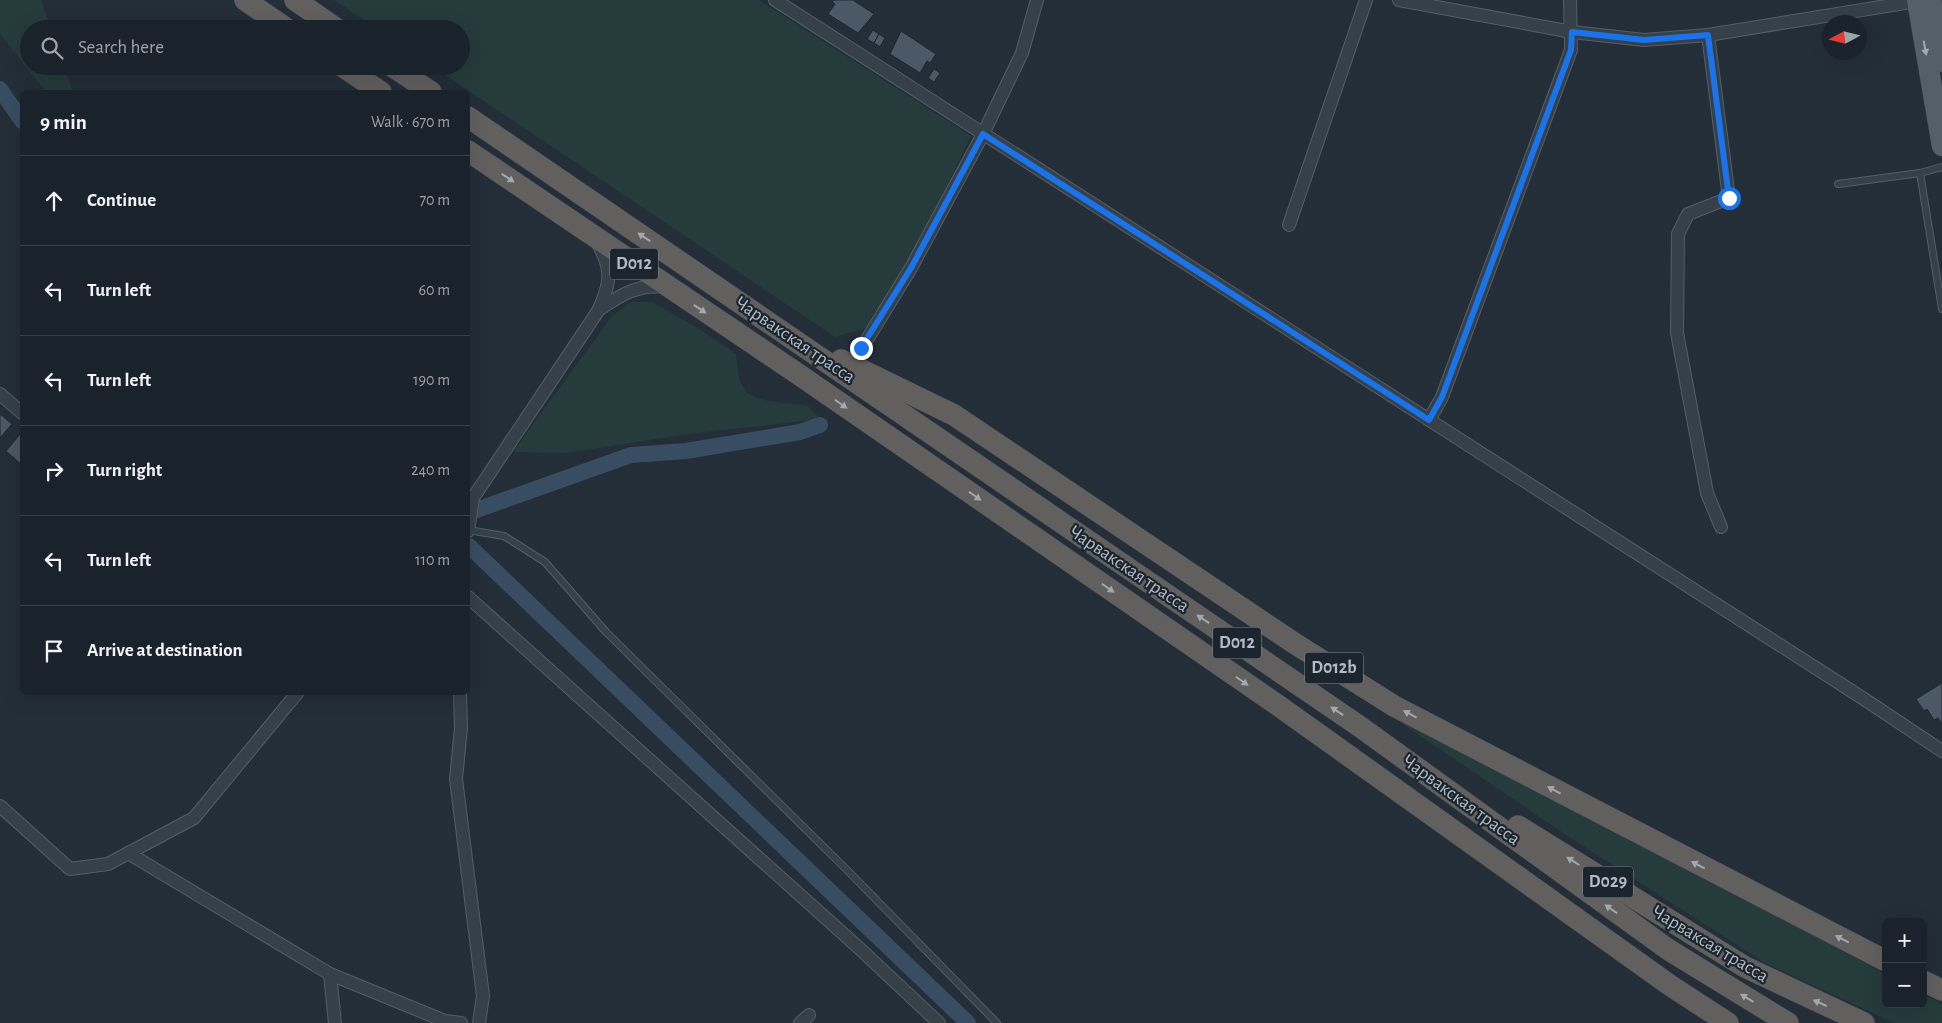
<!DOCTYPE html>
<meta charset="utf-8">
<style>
body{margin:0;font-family:"Alegreya Sans",sans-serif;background:#232a33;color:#f1f3f6}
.controls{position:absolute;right:15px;bottom:15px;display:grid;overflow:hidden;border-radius:8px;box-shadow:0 5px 20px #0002}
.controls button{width:45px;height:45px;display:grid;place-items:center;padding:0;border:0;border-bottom:1px solid #383f47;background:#1a222b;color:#f1f3f6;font:25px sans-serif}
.compass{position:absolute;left:1822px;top:15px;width:45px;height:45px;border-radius:50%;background:#1a222b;box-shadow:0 5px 20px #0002;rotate:263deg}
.stop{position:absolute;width:15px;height:15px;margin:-11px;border:4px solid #1a73e8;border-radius:50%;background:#fff}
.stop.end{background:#1a73e8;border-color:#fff;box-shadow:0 1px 5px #0008}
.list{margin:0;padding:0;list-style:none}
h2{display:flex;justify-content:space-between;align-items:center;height:65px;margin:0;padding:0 20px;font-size:21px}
h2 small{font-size:16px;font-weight:400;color:#9fa4a9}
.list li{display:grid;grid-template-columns:32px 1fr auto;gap:15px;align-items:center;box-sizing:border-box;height:90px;padding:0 20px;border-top:1px solid #383f47}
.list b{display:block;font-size:19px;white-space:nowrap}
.list em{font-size:16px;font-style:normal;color:#9fa4a9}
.icon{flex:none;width:28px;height:28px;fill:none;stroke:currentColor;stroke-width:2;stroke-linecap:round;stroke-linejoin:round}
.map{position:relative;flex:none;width:1942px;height:1023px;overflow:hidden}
.search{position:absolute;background:#1a222b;box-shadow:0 5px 20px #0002;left:20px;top:20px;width:450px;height:55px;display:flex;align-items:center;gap:12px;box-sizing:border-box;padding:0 18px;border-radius:28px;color:#9fa4a9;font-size:19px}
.panel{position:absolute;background:#1a222b;box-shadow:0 5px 20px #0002;left:20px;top:90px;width:450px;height:605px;border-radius:8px}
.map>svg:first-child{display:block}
</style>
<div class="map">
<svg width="1942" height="1023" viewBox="0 0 1942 1023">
<rect width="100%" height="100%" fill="#232e39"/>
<g fill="#263b3b">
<polygon points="0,0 41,0 51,29 29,29 29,66 64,66 73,92 46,92 0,34"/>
<polygon points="334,0 759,0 971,136 916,249 886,304 866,328 835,337 432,66 461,66 461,29 377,29"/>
<polygon points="631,302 652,302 701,330 736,354 739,379 746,392 756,398 769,401 808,406 821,419 689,434 566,453 513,452 612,316"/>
<polygon points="1400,722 1410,725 1570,806 1886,974 1886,1004 1923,1004 1923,994 1942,1004 1942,1023 1894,1023 1765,963 1569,837"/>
</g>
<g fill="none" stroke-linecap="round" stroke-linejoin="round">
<g stroke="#394d62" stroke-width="16">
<polyline points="0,89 22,121"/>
<polyline points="468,513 631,455 686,451 800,432 820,425"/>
<polyline points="468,545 968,1023"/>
</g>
</g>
<g fill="#4b5865" stroke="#1e2730">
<polygon points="834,0 853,0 874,14 858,33 828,14 835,4 832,2"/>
<polygon points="873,30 879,34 874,43 867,39"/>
<polygon points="901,31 936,54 930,63 927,61 920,73 890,54"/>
<polygon points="879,34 885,38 880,47 874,43"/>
<polygon points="934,69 940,73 934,82 928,78"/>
<polygon points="0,414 12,424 0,438"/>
<polygon points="21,433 22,434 22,465 6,451"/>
<polygon points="1942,683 1942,724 1938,718 1934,720 1927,709 1924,711 1916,699"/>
</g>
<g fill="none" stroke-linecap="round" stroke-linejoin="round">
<g stroke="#545e67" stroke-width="8">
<g id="service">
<polyline points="1920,173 1942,167"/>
<polyline points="1838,184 1920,173 1942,309"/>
<polyline points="468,530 504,536 545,562 606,632 848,871 997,1023"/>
</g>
</g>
<g stroke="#545e67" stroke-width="14">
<g id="minor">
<polyline points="775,0 1864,699 1942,751"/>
<polyline points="1399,0 1572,32 1644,40 1708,35 1917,1"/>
<polyline points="1708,35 1729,198 1688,214 1678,234 1677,333 1707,493 1721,527"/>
<polyline points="1289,225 1366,0"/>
<path d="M600 309C622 294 638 284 666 287"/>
<polyline points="852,364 911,268 983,134 1022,53 1037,0"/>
<polyline points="0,394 22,413"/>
<polyline points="1429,420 1442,397 1571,50 1570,0"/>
<path d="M468 531 473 498 598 311C611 283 613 270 597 242"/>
<polyline points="468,597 859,948 939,1023"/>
<polyline points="460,692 461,728 456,779 483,996 479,1023"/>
<polyline points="0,806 70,869 108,864 194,818 298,692"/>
<polyline points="128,853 330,974 445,1021 461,1023"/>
<polyline points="330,974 335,1023"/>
<polyline points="800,1023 809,1015"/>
</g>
</g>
<g stroke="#3f4952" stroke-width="21">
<g id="primary">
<polyline points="1917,0 1942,146"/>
<polyline points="1931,0 1942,62"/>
</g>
</g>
<g stroke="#414b54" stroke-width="22">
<g id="trunk">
<polyline points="245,0 287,29"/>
<polyline points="295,0 337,29"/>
<polyline points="342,66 381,92"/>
<polyline points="392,66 431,92"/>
<polyline points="468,117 1359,726 1669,950 1788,1023"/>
<polyline points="468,151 801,376 1279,706 1671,986 1728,1023"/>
<polyline points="841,360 954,415 1294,643 1394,706 1886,961"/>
<polyline points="1518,826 1745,967 1864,1023"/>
<polyline points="1923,981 1942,990"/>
</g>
</g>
<use href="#service" stroke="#364049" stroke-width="6"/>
<use href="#minor" stroke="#364049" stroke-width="12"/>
<use href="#primary" stroke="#545f69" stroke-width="20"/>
<use href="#trunk" stroke="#62605e" stroke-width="21"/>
</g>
<defs><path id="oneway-solid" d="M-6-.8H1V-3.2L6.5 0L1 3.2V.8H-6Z" transform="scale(1.25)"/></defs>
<use fill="#9ea9b3" href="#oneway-solid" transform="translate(1925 48) rotate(80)"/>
<g fill="#a1a9b0">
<use href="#oneway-solid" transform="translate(508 178) rotate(34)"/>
<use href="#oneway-solid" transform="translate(644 237) rotate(-146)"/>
<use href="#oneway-solid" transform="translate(700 309) rotate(34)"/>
<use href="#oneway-solid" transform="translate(841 404) rotate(35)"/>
<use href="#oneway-solid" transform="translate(975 496) rotate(35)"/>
<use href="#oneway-solid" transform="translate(1108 588) rotate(35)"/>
<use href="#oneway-solid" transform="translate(1203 619) rotate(-146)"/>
<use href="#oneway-solid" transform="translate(1242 681) rotate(35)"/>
<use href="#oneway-solid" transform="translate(1337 711) rotate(-146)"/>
<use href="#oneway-solid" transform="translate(1410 714) rotate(-152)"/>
<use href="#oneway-solid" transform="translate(1554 790) rotate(-152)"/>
<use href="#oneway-solid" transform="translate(1573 861) rotate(-148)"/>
<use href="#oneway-solid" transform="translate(1698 865) rotate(-153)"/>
<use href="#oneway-solid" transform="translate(1611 909) rotate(-145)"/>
<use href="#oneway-solid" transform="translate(1842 939) rotate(-153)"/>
<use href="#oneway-solid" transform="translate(1747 998) rotate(-149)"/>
<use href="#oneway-solid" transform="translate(1820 1003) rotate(-156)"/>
</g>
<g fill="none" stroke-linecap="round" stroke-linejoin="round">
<polyline stroke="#1a73e8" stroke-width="6" points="861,348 911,268 983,134 1429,420 1442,397 1571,50 1572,32 1644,40 1708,35 1729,198"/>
</g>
<g text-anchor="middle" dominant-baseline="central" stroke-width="4.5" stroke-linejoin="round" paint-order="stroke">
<g fill="#1c252e" stroke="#848e98" stroke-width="1">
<rect x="610" y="248.5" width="48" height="31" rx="4"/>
<rect x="1213" y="627.5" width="48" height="31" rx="4"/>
<rect x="1305" y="652.5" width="58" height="31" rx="4"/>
<rect x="1583" y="866.5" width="50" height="31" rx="4"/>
</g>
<g font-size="18" font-weight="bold" fill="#b1bbc5">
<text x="634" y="264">D012</text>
<text x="1237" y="643">D012</text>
<text x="1334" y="668">D012b</text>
<text x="1608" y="882">D029</text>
</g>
<g font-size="19" fill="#b1bbc5" stroke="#1c252e">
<text transform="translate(795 340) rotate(34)">Чарвакская трасса</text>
<text transform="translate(1129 569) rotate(34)">Чарвакская трасса</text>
<text transform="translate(1461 800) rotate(36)">Чарвакская трасса</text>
<text transform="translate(1710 944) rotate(31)">Чарваксая трасса</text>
</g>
</g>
</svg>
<div class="controls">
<button>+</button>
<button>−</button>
</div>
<svg class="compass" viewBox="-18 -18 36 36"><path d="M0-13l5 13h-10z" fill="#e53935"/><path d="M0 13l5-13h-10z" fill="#9fa4a9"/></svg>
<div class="stop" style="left:1729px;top:198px"></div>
<div class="stop end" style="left:861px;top:348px"></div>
<div class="search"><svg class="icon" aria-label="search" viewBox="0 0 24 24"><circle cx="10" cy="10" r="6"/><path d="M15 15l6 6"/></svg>Search here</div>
<section class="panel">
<h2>9 min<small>Walk · 670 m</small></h2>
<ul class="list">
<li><svg class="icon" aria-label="ahead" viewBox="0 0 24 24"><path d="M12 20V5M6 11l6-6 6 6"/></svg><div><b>Continue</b></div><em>70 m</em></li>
<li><svg class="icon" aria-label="left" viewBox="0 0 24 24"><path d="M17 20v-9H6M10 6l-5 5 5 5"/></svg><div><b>Turn left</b></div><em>60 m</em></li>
<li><svg class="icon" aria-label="left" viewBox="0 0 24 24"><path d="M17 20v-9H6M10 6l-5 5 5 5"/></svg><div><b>Turn left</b></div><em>190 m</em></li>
<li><svg class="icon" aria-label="right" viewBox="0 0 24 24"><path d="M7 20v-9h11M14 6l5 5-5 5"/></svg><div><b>Turn right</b></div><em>240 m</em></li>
<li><svg class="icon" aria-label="left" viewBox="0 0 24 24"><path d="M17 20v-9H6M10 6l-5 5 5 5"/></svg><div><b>Turn left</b></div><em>110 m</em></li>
<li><svg class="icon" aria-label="arrive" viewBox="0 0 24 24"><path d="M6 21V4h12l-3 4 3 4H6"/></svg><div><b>Arrive at destination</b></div></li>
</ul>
</section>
</div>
